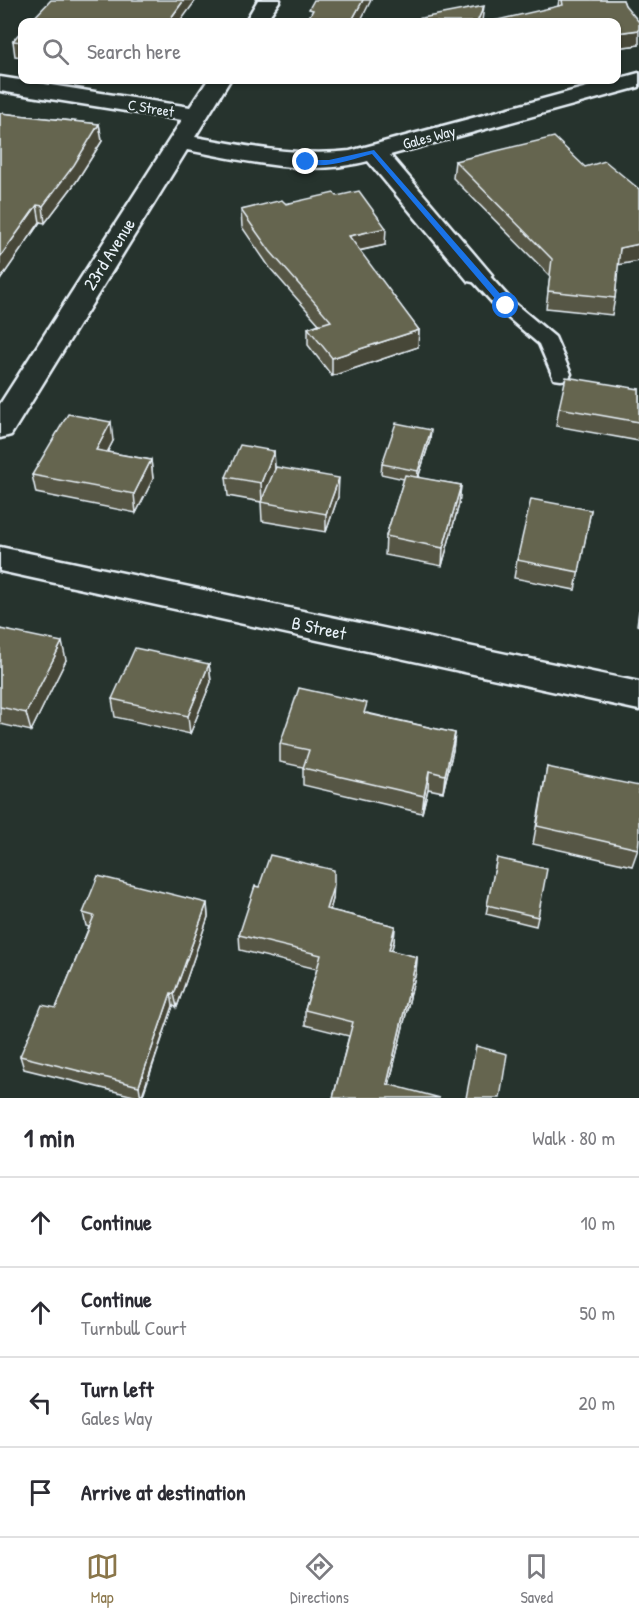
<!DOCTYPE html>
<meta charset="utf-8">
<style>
body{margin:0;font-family:"Patrick Hand",sans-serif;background:#f2f2f3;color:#2b2b33}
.stop{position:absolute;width:18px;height:18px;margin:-14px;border:4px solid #1a73e8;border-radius:50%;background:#fff}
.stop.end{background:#1a73e8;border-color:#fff;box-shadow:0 2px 6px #0008}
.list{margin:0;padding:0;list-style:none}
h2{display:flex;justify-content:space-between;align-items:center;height:78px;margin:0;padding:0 24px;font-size:26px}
h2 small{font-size:20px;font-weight:400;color:#7c7c81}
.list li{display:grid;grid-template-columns:39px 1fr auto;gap:18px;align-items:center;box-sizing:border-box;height:90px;padding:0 24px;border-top:2px solid #e1e1e2}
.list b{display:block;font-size:22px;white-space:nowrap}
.list p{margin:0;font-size:20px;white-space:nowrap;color:#7c7c81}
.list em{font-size:20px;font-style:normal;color:#7c7c81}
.icon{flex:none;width:33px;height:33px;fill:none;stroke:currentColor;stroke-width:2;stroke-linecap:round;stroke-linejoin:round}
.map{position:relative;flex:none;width:639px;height:1098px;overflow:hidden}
.search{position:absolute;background:#fff;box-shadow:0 2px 4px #0004;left:18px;right:18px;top:18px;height:66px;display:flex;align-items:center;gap:15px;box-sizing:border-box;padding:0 21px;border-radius:12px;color:#7c7c81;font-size:22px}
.sheet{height:438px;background:#fff}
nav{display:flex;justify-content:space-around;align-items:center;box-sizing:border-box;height:84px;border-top:2px solid #e1e1e2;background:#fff;font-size:16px;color:#7c7c81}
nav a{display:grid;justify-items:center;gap:3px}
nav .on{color:#8a764a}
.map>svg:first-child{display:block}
</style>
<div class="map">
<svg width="639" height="1098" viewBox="0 0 639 1098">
<rect width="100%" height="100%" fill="#26332d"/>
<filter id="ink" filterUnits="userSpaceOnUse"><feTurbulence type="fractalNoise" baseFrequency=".0167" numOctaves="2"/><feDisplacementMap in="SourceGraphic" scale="12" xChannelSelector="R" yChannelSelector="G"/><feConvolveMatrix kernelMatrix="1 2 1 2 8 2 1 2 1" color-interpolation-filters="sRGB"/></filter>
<g filter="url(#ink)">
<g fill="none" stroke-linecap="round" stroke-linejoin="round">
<g stroke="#e8f1f8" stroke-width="5">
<polygon id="lane" points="478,269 485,271 513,302 555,337 571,374 568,379 561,380 554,379 539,344 499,310 471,279 469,275 471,271"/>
</g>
<g stroke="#e8f1f8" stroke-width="5">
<g id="street">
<polygon points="258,0 280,0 265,22 245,22"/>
<path d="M639 73V87L390 155 492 275 488 281 478 283 468 281 368 161C308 177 247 161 187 150L11 435 0 438V404L182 120 0 91V77L190 107 208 80H230L195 137C247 146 297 157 350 151Z"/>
<polygon points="0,547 639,682 639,710 0,571"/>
</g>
</g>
<use href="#lane" fill="#26332d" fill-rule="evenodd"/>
<use href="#street" fill="#26332d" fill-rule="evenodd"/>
</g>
<g fill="#575745" stroke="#e8f1f8" stroke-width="1.5">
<polygon points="559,0 623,0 639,45 616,48 616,22 558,6"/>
<polygon points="22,30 22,57 15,56 13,41"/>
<polygon points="0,113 99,124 102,141 76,182 45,223 40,222 0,280"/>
<polygon points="455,161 618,265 615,298 612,315 546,308 550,276 453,178"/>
<polygon points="337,196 385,245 359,251 419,330 418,347 332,376 308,345 308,328 319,324 270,268 242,227 241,210"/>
<polygon points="639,389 639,441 556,426 559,408"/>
<polygon points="430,440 418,478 461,485 459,504 442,566 385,555 386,536 404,479 381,474 382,464"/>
<polygon points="113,441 107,452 151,460 153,479 136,513 36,493 32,475"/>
<polygon points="274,451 275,469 338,497 326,532 262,521 261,502 228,496 226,477"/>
<polygon points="591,510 575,590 514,578 517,560"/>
<polygon points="639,610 639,626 637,625"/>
<polygon points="0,629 66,660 31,731 0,724"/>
<polygon points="209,664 211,682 190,734 115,717 112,699"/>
<polygon points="367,713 455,733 453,750 443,792 428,789 422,813 303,785 303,767 280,762 280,744"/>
<polygon points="547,767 638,849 632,866 533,844"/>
<polygon points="497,858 538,917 536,926 486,914"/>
<polygon points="333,899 330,910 395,926 394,941 391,951 417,957 416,972 389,1085 333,1098 349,1036 305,1025 305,1010 317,969 240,950 239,935"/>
<polygon points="207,903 208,917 177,1007 173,1006 142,1098 24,1069 20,1056 56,1008 89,927 86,926 83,913"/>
</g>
<g fill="#474738" stroke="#e8f1f8" stroke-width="1.5">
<polygon points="184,0 196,0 180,22 168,22"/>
<polygon points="363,0 371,0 360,22 351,22"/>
<polygon points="484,6 482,21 482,22 477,22"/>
<polygon points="639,30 639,45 616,48 616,33"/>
<polygon points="99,124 102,141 76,182 45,223 43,206"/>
<polygon points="37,205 40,222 0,280 0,257"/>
<polygon points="386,228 385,245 348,253 349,236"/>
<polygon points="639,244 639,261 617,265 620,248"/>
<polygon points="419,330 418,347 332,376 332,358"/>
<polygon points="111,422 113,441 99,468 96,450"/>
<polygon points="431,430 430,440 417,481 418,471"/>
<polygon points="274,451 275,470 262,502 261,483"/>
<polygon points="151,460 153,479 136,513 134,494"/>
<polygon points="339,478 338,497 326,532 326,514"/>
<polygon points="461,485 459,504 442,566 443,548"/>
<polygon points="62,642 66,660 31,731 26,713"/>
<polygon points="209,664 211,682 190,734 188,716"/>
<polygon points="455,733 453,750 443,792 445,775"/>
<polygon points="429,771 428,789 422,813 424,796"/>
<polygon points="334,884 333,899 326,924 326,909"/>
<polygon points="207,903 208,917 177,1007 174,994"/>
<polygon points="395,926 394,941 388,965 389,950"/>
<polygon points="417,957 416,972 386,1098 387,1084"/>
<polygon points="171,993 173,1006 141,1098 139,1086"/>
</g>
<g fill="#656550" stroke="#e8f1f8" stroke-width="1.5">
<polygon points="51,0 184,0 168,22 30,22"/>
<polygon points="314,0 363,0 351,22 306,22 313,10 309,9"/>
<polygon points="562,0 623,0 625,5 639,22 639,30 616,33 616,22 489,22 563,5"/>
<polygon points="484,6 477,22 401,22"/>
<polygon points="22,30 22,42 13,41"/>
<polygon points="0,113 99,124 74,165 43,206 37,205 0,257"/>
<polygon points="554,137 585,167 605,161 639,189 639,244 620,248 615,298 548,291 552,259 455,161"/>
<polygon points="359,191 386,228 349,236 419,330 332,358 308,328 331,321 270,251 241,210 282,200 286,204 334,193 337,196"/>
<polygon points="566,377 639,389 639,422 559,408"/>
<polygon points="68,414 111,422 96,450 151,460 134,494 32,475"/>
<polygon points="396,423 431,430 418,471 382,464"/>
<polygon points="240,445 274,451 261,483 226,477"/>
<polygon points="276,467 339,478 326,514 261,502"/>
<polygon points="405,475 461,485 443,548 386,536"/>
<polygon points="531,499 591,510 579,572 517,560"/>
<polygon points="0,629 62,642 26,713 0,707"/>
<polygon points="135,648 209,664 188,716 112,699"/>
<polygon points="299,688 367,703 364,713 455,733 445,775 429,771 424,796 303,768 309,750 280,744"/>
<polygon points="547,767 639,786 639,839 638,849 537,826"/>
<polygon points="270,855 334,870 334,884 326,909 395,926 389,950 417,957 387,1084 440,1098 333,1098 353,1022 305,1010 321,955 239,935 255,886 259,887"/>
<polygon points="497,858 547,869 538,917 487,905"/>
<polygon points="98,876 207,903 174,994 171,993 139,1086 20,1056 42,1005 56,1008 94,916 83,913"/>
<polygon points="476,1046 507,1054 500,1098 466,1098"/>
</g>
</g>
<path fill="#1a73e8" d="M374 150 509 304V308H503L372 154C353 159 321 171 303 162L306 160H329Z"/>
<g text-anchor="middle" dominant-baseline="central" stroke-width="5" stroke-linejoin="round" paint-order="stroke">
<g font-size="15" fill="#e8f1f8" stroke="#26332d">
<text transform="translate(151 108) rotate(9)">C Street</text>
<text transform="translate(429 137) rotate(-15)">Gales Way</text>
</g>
<g font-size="18" fill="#e8f1f8" stroke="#26332d">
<text transform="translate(109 254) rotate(-58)">23rd Avenue</text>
<text transform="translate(319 628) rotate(12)">B Street</text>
</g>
</g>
</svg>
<div class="stop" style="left:506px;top:306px"></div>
<div class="stop end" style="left:306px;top:162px"></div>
<div class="search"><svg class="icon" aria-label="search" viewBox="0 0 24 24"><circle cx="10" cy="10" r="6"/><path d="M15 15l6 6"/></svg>Search here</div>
</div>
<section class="sheet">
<h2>1 min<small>Walk · 80 m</small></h2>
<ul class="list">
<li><svg class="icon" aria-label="ahead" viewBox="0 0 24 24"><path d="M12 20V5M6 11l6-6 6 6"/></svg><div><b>Continue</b></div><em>10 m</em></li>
<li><svg class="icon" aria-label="ahead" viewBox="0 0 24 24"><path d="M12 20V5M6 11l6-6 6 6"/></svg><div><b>Continue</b><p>Turnbull Court</p></div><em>50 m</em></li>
<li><svg class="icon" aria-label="left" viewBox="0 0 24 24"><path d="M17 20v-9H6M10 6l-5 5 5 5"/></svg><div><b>Turn left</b><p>Gales Way</p></div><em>20 m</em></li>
<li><svg class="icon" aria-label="arrive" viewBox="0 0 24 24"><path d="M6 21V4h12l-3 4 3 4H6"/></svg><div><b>Arrive at destination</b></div></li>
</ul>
</section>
<nav>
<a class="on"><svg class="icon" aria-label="map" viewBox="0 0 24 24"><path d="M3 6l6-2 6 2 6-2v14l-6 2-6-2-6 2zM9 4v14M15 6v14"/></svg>Map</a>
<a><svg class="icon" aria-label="directions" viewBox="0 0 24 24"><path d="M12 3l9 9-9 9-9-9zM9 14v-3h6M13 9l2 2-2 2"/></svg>Directions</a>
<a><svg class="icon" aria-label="saved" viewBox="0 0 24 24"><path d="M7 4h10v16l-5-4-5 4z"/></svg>Saved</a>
</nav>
